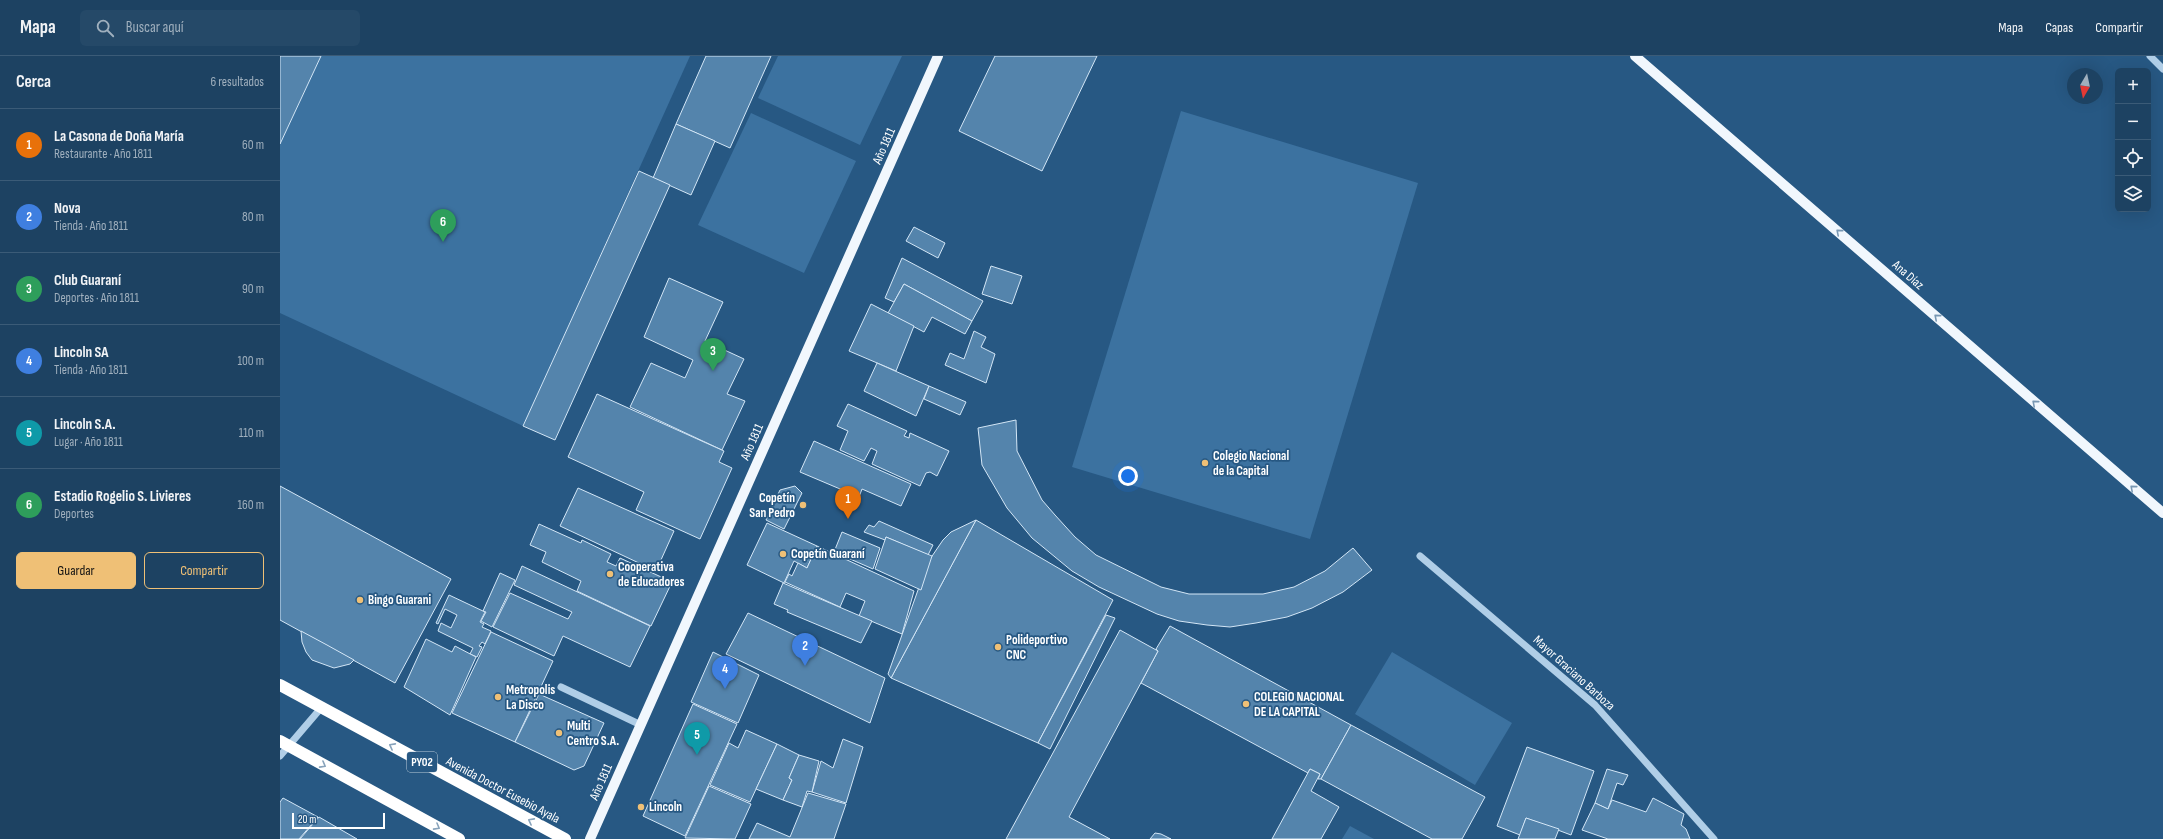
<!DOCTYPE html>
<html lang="es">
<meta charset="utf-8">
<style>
body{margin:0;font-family:"Sofia Sans Condensed",sans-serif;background:#254968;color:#f1f3f6}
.controls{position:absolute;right:12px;top:12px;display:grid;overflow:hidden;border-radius:6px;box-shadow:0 4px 16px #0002}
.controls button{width:36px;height:36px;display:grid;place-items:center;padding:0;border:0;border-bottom:1px solid #3b5b77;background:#1d4262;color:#f1f3f6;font:20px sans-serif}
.compass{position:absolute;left:1787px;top:12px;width:36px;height:36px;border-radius:50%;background:#1d4262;box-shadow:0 4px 16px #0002;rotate:189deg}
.scale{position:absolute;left:12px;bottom:10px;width:93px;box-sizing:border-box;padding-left:4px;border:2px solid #fff;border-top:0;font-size:11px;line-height:14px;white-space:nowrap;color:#fff;-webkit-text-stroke:3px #275883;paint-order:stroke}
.you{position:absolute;left:848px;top:420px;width:14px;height:14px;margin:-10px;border:3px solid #fff;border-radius:50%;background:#1a73e8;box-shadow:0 0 0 6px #1a73e833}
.badge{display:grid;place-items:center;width:26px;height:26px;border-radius:50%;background:#efc076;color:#fff;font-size:13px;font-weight:700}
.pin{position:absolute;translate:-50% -33px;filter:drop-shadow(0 1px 2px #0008)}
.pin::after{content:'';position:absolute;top:21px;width:14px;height:12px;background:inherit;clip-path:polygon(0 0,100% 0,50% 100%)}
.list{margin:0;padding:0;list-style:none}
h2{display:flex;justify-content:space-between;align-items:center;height:52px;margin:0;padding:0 16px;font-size:17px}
h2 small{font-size:13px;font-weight:400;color:#a0b0be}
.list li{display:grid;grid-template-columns:26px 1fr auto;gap:12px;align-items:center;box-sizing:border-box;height:72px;padding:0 16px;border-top:1px solid #3b5b77}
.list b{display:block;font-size:15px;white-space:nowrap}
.list p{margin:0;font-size:13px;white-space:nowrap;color:#a0b0be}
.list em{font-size:13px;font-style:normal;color:#a0b0be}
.actions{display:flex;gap:8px;padding:12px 16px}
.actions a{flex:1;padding:9px 0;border:1px solid #efc076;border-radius:6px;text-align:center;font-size:14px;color:#efc076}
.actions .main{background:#efc076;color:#111}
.icon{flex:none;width:22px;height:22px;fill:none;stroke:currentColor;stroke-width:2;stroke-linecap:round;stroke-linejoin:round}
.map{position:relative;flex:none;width:1883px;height:783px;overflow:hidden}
header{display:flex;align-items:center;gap:24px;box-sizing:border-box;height:56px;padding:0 20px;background:#1d4262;border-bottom:1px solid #3b5b77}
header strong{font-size:19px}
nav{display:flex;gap:22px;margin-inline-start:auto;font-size:14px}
.search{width:280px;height:36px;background:#254968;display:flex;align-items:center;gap:10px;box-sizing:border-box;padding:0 14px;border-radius:6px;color:#a0b0be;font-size:15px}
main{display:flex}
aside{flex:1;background:#1d4262}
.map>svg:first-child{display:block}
</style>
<header>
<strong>Mapa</strong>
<div class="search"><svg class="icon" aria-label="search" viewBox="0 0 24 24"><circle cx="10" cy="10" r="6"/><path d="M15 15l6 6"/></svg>Buscar aquí</div>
<nav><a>Mapa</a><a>Capas</a><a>Compartir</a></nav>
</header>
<main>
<aside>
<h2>Cerca<small>6 resultados</small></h2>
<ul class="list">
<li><span class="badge" style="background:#e8710a">1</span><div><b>La Casona de Doña María</b><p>Restaurante · Año 1811</p></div><em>60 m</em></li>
<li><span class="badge" style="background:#3f7fe0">2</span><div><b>Nova</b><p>Tienda · Año 1811</p></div><em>80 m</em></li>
<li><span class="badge" style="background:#2e9e5b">3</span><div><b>Club Guaraní</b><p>Deportes · Año 1811</p></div><em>90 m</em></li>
<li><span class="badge" style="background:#3f7fe0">4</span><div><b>Lincoln SA</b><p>Tienda · Año 1811</p></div><em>100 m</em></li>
<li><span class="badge" style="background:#0f9aa8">5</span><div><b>Lincoln S.A.</b><p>Lugar · Año 1811</p></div><em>110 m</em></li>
<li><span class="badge" style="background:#2e9e5b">6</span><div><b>Estadio Rogelio S. Livieres</b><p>Deportes</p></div><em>160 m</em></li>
</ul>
<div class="actions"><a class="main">Guardar</a><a>Compartir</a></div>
</aside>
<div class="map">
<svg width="1883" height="783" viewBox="0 0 1883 783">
<rect width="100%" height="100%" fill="#275883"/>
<g fill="#3c72a0">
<polygon points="41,0 410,0 243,370 0,257 0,88"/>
<polygon points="498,0 622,0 580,89 478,42"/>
<polygon points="901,55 1138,127 1030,483 792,411"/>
<polygon points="471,57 576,105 524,217 418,169"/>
<polygon points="1112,596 1232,667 1195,729 1075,658"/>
<polygon points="1070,770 1094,783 1062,783"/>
</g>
<g fill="#5484ac" stroke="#d3e6f6">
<polygon points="0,0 41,0 0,88"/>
<polygon points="426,0 491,0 450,92 396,68"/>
<polygon points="715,0 817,0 762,115 679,75"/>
<polygon points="396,68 435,85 411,139 373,122"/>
<polygon points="359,115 390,129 275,384 243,370"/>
<polygon points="634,171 665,187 658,202 626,185"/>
<polygon points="622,202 703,245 692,265 624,228 614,246 605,242"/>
<polygon points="711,210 742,220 732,248 702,238"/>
<polygon points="389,222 443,246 425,285 464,303 447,338 465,345 442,394 350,351 371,307 405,322 413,304 364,281"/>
<polygon points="624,228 692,265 685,278 652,261 644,276 608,257"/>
<polygon points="591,248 634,270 616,315 569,295"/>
<polygon points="694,275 706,281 701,291 715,298 706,327 665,309 670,297 684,303"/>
<polygon points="597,307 649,330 636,360 584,335"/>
<polygon points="649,330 686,346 680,359 644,343"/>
<polygon points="317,338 444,395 439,406 452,412 420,483 356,454 364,436 288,401"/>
<polygon points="568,348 627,375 624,380 629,382 630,377 669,395 657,420 650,416 646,417 640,430 592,408 597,395 591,392 584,405 560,394 568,375 557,370"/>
<polygon points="736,364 737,395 762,444 775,459 795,481 816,499 881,531 909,538 983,538 1014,531 1045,515 1073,492 1092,514 1063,536 1032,552 1007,561 976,567 950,571 927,569 899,565 877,558 819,531 792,515 752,482 727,452 702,409 698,372"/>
<polygon points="534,385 631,428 621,450 582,433 579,441 520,416"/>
<polygon points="0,430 171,523 115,627 0,564"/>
<polygon points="515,430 522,437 504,473 486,464 500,434"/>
<polygon points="298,432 394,475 376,515 280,470"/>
<polygon points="696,464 833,544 758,687 611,622"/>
<polygon points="696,464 611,622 608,618 648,506 663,484 671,476"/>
<polygon points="599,465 653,489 648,499 606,481 605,484 584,476 589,469 594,471"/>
<polygon points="487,467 537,490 527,512 514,505 504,527 467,509"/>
<polygon points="259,468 301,487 302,484 331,498 327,506 336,510 340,502 392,526 371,570 297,535 301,525 262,506 266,496 250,489"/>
<polygon points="562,476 600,492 593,513 554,496"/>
<polygon points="606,481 652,500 641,534 595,513"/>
<polygon points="537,490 634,535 622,578 579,560 585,545 566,537 560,551 505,526 509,518 512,520 518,507 527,512"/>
<polygon points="242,510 370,570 350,611 283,580 274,600 213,571 230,537 288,563 292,556 234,529"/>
<polygon points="220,517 235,524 212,571 201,565 206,556 203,555"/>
<polygon points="503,527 592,565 581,587 507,556 508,554 494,548"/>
<polygon points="169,539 205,556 200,566 204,568 202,571 211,575 205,588 202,586 199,590 202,591 197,601 190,598 193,592 158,575 161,567 171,572 177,559 165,553 158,568 156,567"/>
<polygon points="468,557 605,622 590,667 446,598"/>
<polygon points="826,559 835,562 770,693 758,687"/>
<polygon points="890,570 1071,669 1041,723 1038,723 1040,718 1030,713 1028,717 861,627 878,595 876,593"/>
<polygon points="840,574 878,595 789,761 830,783 726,783"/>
<polygon points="21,575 47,589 74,604 70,608 54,612 32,604 26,596 22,586"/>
<polygon points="211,576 273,605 235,686 172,657"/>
<polygon points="146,583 172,596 175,590 196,601 170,659 124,631"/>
<polygon points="433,596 479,619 458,667 411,646"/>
<polygon points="259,638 324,667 304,710 294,714 235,686"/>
<polygon points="413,648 457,668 405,780 363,760"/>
<polygon points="1071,669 1205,741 1182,783 1152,783 1041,723"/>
<polygon points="466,674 497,688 470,746 430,729 449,687 458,692"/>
<polygon points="563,683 583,691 566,747 532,736 541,705 553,712"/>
<polygon points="497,688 519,699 509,722 512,724 503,744 476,733"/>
<polygon points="1247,691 1314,715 1291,779 1246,762 1240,779 1217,770"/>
<polygon points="519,699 539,705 532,736 527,735 522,751 503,744 512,724 509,722"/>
<polygon points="1030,713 1040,718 1031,735 1059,751 1041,783 992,783"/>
<polygon points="1327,713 1348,719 1343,729 1337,727 1328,753 1315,747"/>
<polygon points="429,730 471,748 455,783 405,782"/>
<polygon points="528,737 566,748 554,783 469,783 477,767 510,781"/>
<polygon points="3,742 38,761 19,783 0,783 0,746"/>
<polygon points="1373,742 1404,758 1401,769 1406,773 1410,783 1328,783 1302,774 1315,747 1328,753 1332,744 1366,756"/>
<polygon points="39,761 77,783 20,783"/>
<polygon points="1246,762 1279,773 1275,783 1238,783"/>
<polygon points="875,777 881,778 891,783 870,783"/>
</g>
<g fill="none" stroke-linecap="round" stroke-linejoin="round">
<g stroke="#b0cee7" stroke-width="7">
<polyline points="1870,0 1883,13"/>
<polyline points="1140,500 1315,649 1434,783"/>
<polyline points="281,631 361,669"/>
<polyline points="0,700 41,652"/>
</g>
<g stroke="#f1f7fd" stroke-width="10">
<polyline points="1355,0 1883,457"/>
<polyline points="310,783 658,0"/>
</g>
<g stroke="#fff" stroke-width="12">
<polyline points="0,629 285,783"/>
<polyline points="0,685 179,783"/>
</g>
</g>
<defs><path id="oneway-chevron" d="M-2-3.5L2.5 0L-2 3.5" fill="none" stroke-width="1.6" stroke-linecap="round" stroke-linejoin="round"/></defs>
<g stroke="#7898b4">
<use href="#oneway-chevron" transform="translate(1559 176) rotate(-139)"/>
<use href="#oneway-chevron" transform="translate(1657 261) rotate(-139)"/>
<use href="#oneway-chevron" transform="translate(1755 347) rotate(-139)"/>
<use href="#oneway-chevron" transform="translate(1853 432) rotate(-139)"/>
</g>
<g stroke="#88a3bb">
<use href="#oneway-chevron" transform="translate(112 690) rotate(-152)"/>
<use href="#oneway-chevron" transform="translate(43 709) rotate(29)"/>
<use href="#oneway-chevron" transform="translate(251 765) rotate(-152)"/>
<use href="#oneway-chevron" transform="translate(157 771) rotate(29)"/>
</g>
<g fill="#efc076" stroke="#275883" stroke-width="1.5">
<circle cx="925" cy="407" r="4"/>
<circle cx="523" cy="449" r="4"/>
<circle cx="503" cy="498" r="4"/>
<circle cx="330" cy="518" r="4"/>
<circle cx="80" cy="544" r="4"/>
<circle cx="718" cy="591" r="4"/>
<circle cx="218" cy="641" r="4"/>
<circle cx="966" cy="648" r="4"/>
<circle cx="279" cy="677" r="4"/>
<circle cx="361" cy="751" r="4"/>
</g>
<g text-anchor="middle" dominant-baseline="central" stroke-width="3.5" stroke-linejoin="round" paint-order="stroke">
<rect fill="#275883" stroke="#becdda" stroke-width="1" x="127" y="696" width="30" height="20" rx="3"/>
<g font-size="12" font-weight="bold" fill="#fff">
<text x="142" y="706">PY02</text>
</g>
<g font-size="13" fill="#fff" stroke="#275883">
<text transform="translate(604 90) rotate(-66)">Año 1811</text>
<text transform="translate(1628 219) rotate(41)">Ana Díaz</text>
<text transform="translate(472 386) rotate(-66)">Año 1811</text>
<text transform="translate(1294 617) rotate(42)">Mayor Graciano Barboza</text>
<text transform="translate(321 726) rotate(-66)">Año 1811</text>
<text transform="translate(223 734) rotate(28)">Avenida Doctor Eusebio Ayala</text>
</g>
<g font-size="13" font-weight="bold" fill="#fff" stroke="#275883" text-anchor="start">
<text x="933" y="400">Colegio Nacional<tspan x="933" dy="15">de la Capital</tspan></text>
<text x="515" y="442" text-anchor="end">Copetín<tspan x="515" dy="15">San Pedro</tspan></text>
<text x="511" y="498">Copetín Guaraní</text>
<text x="338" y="511">Cooperativa<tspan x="338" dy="15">de Educadores</tspan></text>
<text x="88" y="544">Bingo Guarani</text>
<text x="726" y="584">Polideportivo<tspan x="726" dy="15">CNC</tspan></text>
<text x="226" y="634">Metropolis<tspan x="226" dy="15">La Disco</tspan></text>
<text x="974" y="641">COLEGIO NACIONAL<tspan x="974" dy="15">DE LA CAPITAL</tspan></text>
<text x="287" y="670">Multi<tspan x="287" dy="15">Centro S.A.</tspan></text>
<text x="369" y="751">Lincoln</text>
</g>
</g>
</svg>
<div class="controls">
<button>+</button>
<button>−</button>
<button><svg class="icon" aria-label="locate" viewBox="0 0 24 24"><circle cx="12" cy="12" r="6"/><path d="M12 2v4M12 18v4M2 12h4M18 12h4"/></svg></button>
<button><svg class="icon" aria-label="layers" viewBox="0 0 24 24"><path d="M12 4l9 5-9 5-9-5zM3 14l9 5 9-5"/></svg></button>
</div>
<svg class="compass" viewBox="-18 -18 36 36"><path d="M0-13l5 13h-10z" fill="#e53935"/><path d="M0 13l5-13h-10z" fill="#a0b0be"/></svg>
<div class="scale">20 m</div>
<div class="you"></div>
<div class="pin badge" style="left:568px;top:463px;background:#e8710a">1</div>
<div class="pin badge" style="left:525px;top:610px;background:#3f7fe0">2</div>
<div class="pin badge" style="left:433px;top:315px;background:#2e9e5b">3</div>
<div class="pin badge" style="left:445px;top:633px;background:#3f7fe0">4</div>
<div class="pin badge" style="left:417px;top:699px;background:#0f9aa8">5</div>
<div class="pin badge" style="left:163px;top:186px;background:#2e9e5b">6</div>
</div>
</main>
